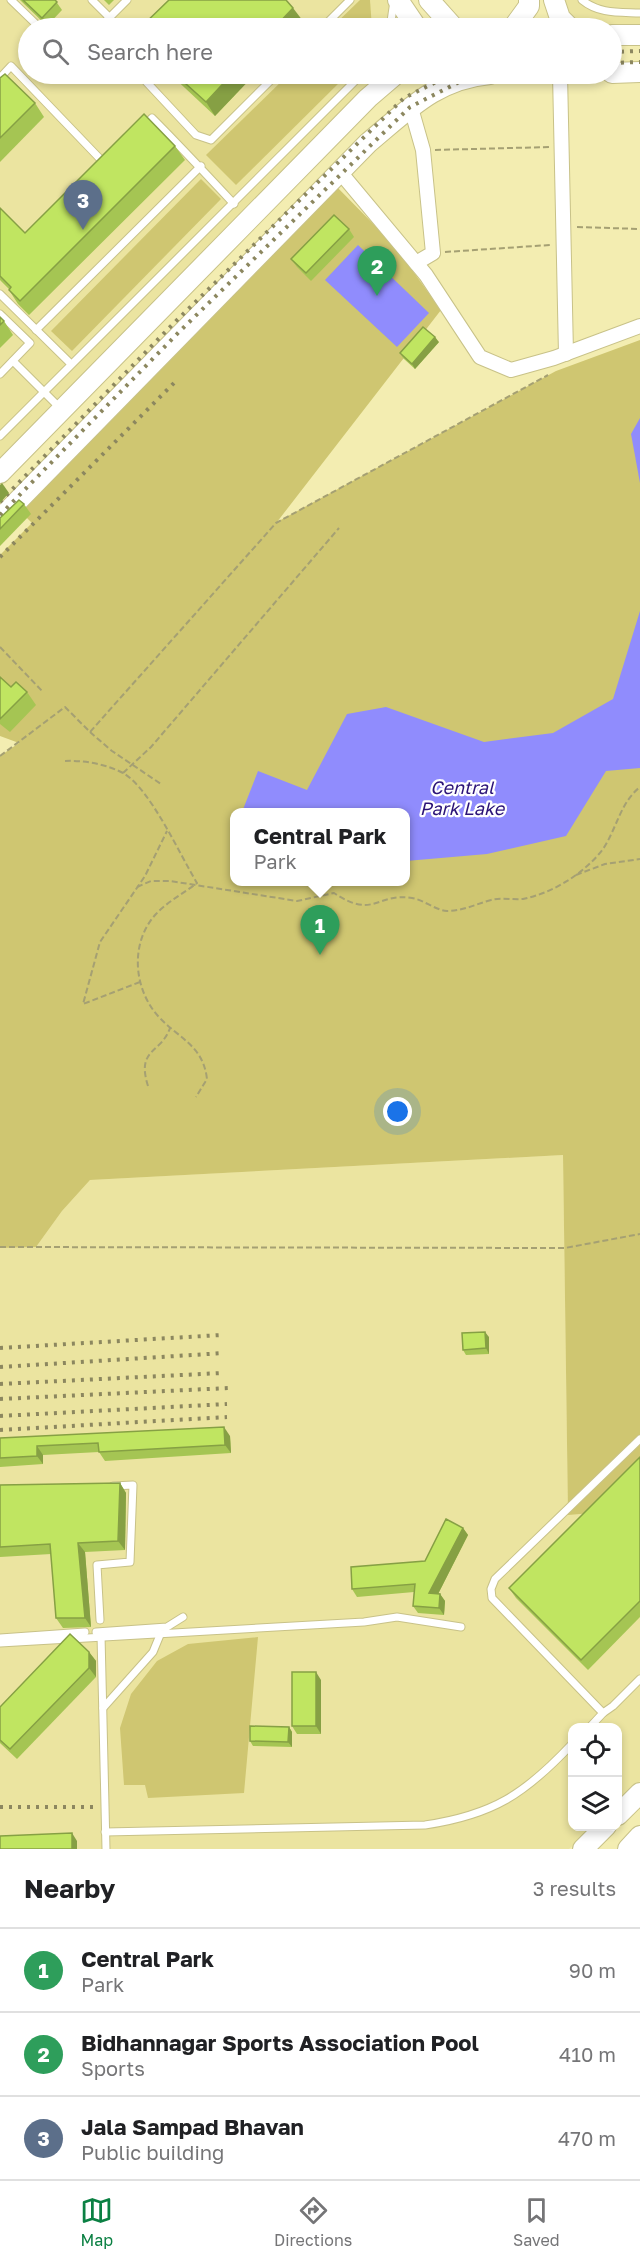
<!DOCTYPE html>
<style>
body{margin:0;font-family:"Golos Text",sans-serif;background:#f6f6f6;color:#202124}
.controls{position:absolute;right:18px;bottom:18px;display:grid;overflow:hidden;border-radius:12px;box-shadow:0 3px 9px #0003}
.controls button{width:54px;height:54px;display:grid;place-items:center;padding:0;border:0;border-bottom:2px solid #e0e0e0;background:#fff;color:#202124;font:30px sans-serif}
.you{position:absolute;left:398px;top:1112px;width:21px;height:21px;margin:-15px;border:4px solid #fff;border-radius:50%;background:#1a73e8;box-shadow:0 0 0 9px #1a73e833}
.badge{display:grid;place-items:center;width:39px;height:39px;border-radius:50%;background:#0b8043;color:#fff;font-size:20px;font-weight:700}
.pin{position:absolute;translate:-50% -50px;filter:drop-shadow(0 2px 3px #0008)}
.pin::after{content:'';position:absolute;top:32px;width:21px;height:18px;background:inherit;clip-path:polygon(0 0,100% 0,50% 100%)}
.popup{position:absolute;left:230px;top:808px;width:180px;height:78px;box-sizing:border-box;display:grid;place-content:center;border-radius:12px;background:#fff;filter:drop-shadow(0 2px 4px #0005);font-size:20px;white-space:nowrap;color:#757577}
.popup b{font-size:22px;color:#202124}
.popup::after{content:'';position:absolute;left:50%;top:100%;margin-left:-12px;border:12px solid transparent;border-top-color:#fff}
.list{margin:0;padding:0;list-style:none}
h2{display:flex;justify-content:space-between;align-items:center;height:78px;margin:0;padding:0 24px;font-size:26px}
h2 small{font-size:20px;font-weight:400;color:#757577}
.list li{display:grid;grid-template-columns:39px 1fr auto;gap:18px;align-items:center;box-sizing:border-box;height:84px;padding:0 24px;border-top:2px solid #e0e0e0}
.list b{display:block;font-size:22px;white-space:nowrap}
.list p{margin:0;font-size:20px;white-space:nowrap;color:#757577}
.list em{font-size:20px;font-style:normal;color:#757577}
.icon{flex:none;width:33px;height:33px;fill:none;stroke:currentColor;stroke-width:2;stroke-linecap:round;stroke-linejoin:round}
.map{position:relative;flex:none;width:640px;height:1849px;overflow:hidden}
.search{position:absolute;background:#fff;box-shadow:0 3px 9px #0003;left:18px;right:18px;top:18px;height:66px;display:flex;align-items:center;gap:15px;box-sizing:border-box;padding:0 21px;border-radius:33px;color:#757577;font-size:22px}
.sheet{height:330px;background:#fff}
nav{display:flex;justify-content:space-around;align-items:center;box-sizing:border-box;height:84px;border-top:2px solid #e0e0e0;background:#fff;font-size:16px;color:#757577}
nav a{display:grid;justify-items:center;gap:3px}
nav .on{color:#0b8043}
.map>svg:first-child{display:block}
</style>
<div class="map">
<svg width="640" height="1849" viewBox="0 0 640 1849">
<rect width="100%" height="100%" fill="#f3edb1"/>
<g fill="#ebe4a0">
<polygon points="0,0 393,0 408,28 28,28 28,74 385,74 0,464"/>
<polygon points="559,0 640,0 640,27 581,26 570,17"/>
<polygon points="563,1155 568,1514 640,1509 640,1781 618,1802 618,1728 572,1728 572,1826 592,1827 569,1849 0,1849 0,1248 36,1247 62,1211 90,1180"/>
</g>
<g fill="#cfc671" fill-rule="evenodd">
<polygon points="360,0 370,0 372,28 331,28"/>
<polygon points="289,74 343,74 346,76 236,185 206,155"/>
<polygon points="201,179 221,199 72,351 51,331"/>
<path d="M334 184 394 245 441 310 277 522 556 371 640 340V1509L568 1515 563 1155 90 1180 62 1211 36 1247 0 1248V756L19 743 0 736V555L32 523 21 512ZM234 812H406V882H234Z"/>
<polygon points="258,1637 244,1793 148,1798 145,1785 124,1785 120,1728 131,1694 157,1661 188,1644"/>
</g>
<g fill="#908cfd">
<polygon points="358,245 429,313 397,347 325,280"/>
<polygon points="640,418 640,483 631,434"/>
<polygon points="640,611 640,768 606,771 566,836 487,854 406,861 406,812 242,812 258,771 307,790 347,714 386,707 484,742 553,733 613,699"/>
</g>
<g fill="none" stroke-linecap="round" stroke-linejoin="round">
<g stroke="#c8c288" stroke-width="9">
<g id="lane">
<polyline points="11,0 40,28"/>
<polyline points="92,0 110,18"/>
<path d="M582 0C599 14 619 12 640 13"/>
<polyline points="99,28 127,0"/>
<polyline points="322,28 350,0"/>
<polyline points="390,28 394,1"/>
<polyline points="139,74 196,135 211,140 277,74"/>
<polyline points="0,78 11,66 104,163 106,161"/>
<path d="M145 125 152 118C180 146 207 175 234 204"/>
<polyline points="0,294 71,364"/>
<polyline points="0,314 30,343 0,374"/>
<polyline points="36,330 201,166"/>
<polyline points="13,361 60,408"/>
<polyline points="0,436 362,74"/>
<polyline points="100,1620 97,1565 130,1562 133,1485 113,1486"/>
<polyline points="96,1632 167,1627 183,1617"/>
<polyline points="101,1635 106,1849"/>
<polyline points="0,1638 85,1632"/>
<polyline points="0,1643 364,1622 397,1617 461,1627"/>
<polyline points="103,1708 153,1652 160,1635"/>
<polyline points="603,1713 613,1706 640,1679"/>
<polyline points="589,1728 603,1713 492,1598 491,1589 495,1579 640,1439"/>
<path d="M105 1832 425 1825C493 1815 525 1794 572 1744"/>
</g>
</g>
<g stroke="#c8c288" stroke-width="16">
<g id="street">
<polyline points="560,74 566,354"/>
<polyline points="411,108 423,150 433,253 416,263"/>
<polyline points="340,172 426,275 480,357 511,370 554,358 640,326"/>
</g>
</g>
<g stroke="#c8c288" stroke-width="22">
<g id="secondary">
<polyline points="398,0 417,28"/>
<polyline points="429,0 454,28"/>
<polyline points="554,0 560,18 570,28"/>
<polyline points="513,28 529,6 529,0"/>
<polyline points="612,35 640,35"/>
<polyline points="612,73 640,72"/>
<polyline points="0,473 368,98 396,74"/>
<path d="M0 519 368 143C408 110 436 79 490 74"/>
<polyline points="618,1815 640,1793"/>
<polyline points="583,1849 606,1826"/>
<polyline points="628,1849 640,1836"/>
</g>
</g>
<g stroke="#a5a073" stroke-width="2" stroke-dasharray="6 3" stroke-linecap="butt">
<polyline points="435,150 549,147"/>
<polyline points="577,227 640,229"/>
<polyline points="445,252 550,245"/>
<polyline points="0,647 43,692"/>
<polyline points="90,732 112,751 161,784"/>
<polyline points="0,756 65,707 90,732 276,523 548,375"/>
<path d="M65 761C83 760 106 764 123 773 150 788 180 855 197 883 184 893 167 902 156 914 130 942 133 988 158 1016 179 1039 203 1045 207 1079L196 1097"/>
<polyline points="123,773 151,747 339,528"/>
<polyline points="576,875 605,864 640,859"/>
<path d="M137 887 151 881H170L297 901 334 893C374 920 377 892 412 898 424 900 435 910 447 911 463 911 476 904 491 900 501 897 512 900 523 899 553 893 585 873 603 849 617 828 620 803 640 787"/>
<polyline points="140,982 83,1004 100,942 145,876 167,831"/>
<path d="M148 1086C136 1048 161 1054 170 1028"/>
<polyline points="0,1247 565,1248 640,1234"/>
</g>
<use href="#lane" stroke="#fff" stroke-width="7"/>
<use href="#street" stroke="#fff" stroke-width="14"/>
<use href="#secondary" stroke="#fff" stroke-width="20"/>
<g stroke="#8c875f" stroke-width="4" stroke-dasharray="3 6" stroke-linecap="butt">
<polyline points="612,52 640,51"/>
<polyline points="612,63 640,62"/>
<polyline points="0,502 173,324 404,98 452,74"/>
<polyline points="0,515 180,331 410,107 467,78 487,74"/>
<polyline points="0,557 174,383"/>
<polyline points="0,1348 221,1335"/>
<polyline points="0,1367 224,1353"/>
<polyline points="0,1384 222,1373"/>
<polyline points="0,1399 229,1388"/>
<polyline points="0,1416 227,1404"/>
<polyline points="0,1430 227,1417"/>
<polyline points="0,1807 94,1807"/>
</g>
</g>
<g fill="#a5c553">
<polygon points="20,0 55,0 62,10 47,26"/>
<polygon points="104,0 114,0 109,5"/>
<polygon points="170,74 255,74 215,116"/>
<polygon points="0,78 35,103 44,117 0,162"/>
<polygon points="175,146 185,160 29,315 18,304 9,290 9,289 0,280 0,208 25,233"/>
<polygon points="349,229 354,237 311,281 297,267 291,259"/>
<polygon points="0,317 4,321 13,335 0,348"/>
<polygon points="439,342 415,369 403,358 400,353"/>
<polygon points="24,504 31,514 0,546 0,529"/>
<polygon points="0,677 11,687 27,692 36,705 10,732 0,724"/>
<polygon points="489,1337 489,1354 466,1355 463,1350"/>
<polygon points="230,1436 231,1453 105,1461 99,1452 43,1455 43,1464 0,1467 0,1438"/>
<polygon points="640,1457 640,1617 588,1670 516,1598 509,1588"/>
<polygon points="120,1483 126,1493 125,1550 85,1552 91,1627 63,1628 56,1618 51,1554 0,1557 0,1485"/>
<polygon points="463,1528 468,1535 438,1594 440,1594 445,1601 444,1615 418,1613 413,1606 414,1592 357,1597 352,1589 425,1561"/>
<polygon points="89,1652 96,1661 96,1677 17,1759 0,1743 0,1707"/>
<polygon points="321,1680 321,1734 297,1734 292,1726"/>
<polygon points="289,1727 292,1732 292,1747 253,1746 250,1741"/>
</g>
<g fill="#86a044">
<polygon points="293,8 303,21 296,28 274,28"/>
<polygon points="232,74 255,74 215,116 206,102"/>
<polygon points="435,337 439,342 415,369 412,364"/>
<polygon points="2,483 9,493 0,503 0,485"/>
<polygon points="485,1332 489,1337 489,1354 486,1348"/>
<polygon points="224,1427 230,1436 231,1453 225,1445"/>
<polygon points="37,1446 43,1455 43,1464 37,1456"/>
<polygon points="120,1483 126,1493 125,1550 118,1541"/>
<polygon points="463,1528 468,1535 435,1600 429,1593"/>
<polygon points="78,1543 85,1552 91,1627 85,1618"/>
<polygon points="440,1594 445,1601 444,1615 439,1608"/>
<polygon points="89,1652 96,1661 96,1677 89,1668"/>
<polygon points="316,1672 321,1680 321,1734 316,1726"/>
<polygon points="289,1727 292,1732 292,1747 288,1742"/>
<polygon points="72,1833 77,1841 77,1849 72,1849"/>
</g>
<g fill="#c0e561" stroke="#86a044" stroke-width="1.5">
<polygon points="23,0 55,0 57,2 42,18"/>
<polygon points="169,0 286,0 293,8 274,28 140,28"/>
<polygon points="5,74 35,103 0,138 0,78"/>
<polygon points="175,74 232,74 206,102"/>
<polygon points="144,114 175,146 20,301 9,290 11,287 0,276 0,208 25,233"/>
<polygon points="334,215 349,229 306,273 291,259"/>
<polygon points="0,317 4,321 0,325"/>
<polygon points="423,327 435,337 412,364 400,353"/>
<polygon points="19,500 24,504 0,529 0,518"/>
<polygon points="0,677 11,687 16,682 27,692 0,719"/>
<polygon points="485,1332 486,1348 463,1350 462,1333"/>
<polygon points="224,1427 225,1445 99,1452 98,1443 37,1446 37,1456 0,1458 0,1438"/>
<polygon points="640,1457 640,1601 581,1660 509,1588"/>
<polygon points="120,1483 118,1541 78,1543 85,1618 56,1618 50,1544 0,1547 0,1485"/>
<polygon points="446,1519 463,1528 429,1593 440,1594 439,1608 413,1606 415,1584 352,1589 351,1567 425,1561"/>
<polygon points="70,1634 89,1652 89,1668 10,1749 0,1740 0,1707"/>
<rect x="292" y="1672" width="24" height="54"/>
<polygon points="250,1726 289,1727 288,1742 250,1741"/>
<polygon points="72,1833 72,1849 0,1849 0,1836"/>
</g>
<g text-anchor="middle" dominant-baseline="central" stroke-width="4.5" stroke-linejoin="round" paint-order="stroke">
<g font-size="18" font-style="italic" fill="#2b1377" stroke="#fff">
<text x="462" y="787">Central<tspan x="462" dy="21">Park Lake</tspan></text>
</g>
</g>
</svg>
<div class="controls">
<button><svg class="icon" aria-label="locate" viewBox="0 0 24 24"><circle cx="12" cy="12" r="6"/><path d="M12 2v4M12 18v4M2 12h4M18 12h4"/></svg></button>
<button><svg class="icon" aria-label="layers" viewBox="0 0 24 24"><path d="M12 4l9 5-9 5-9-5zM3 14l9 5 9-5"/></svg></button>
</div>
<div class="you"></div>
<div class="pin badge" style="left:320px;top:955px;background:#2e9e5b">1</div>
<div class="popup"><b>Central Park</b>Park</div>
<div class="pin badge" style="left:377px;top:296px;background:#2e9e5b">2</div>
<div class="pin badge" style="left:83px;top:230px;background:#5c6f8a">3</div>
<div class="search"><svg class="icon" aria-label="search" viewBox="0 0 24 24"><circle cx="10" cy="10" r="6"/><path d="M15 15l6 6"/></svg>Search here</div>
</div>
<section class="sheet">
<h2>Nearby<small>3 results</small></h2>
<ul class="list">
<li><span class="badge" style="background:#2e9e5b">1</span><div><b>Central Park</b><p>Park</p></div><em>90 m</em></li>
<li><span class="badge" style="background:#2e9e5b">2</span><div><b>Bidhannagar Sports Association Pool</b><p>Sports</p></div><em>410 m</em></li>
<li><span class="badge" style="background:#5c6f8a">3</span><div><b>Jala Sampad Bhavan</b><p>Public building</p></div><em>470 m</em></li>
</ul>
</section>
<nav>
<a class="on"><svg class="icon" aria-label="map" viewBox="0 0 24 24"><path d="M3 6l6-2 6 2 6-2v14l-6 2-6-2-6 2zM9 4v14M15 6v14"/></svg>Map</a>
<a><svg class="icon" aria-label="directions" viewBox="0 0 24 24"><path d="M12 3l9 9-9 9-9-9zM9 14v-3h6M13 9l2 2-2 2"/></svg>Directions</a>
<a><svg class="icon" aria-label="saved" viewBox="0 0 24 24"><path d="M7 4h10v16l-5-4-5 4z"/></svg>Saved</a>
</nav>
